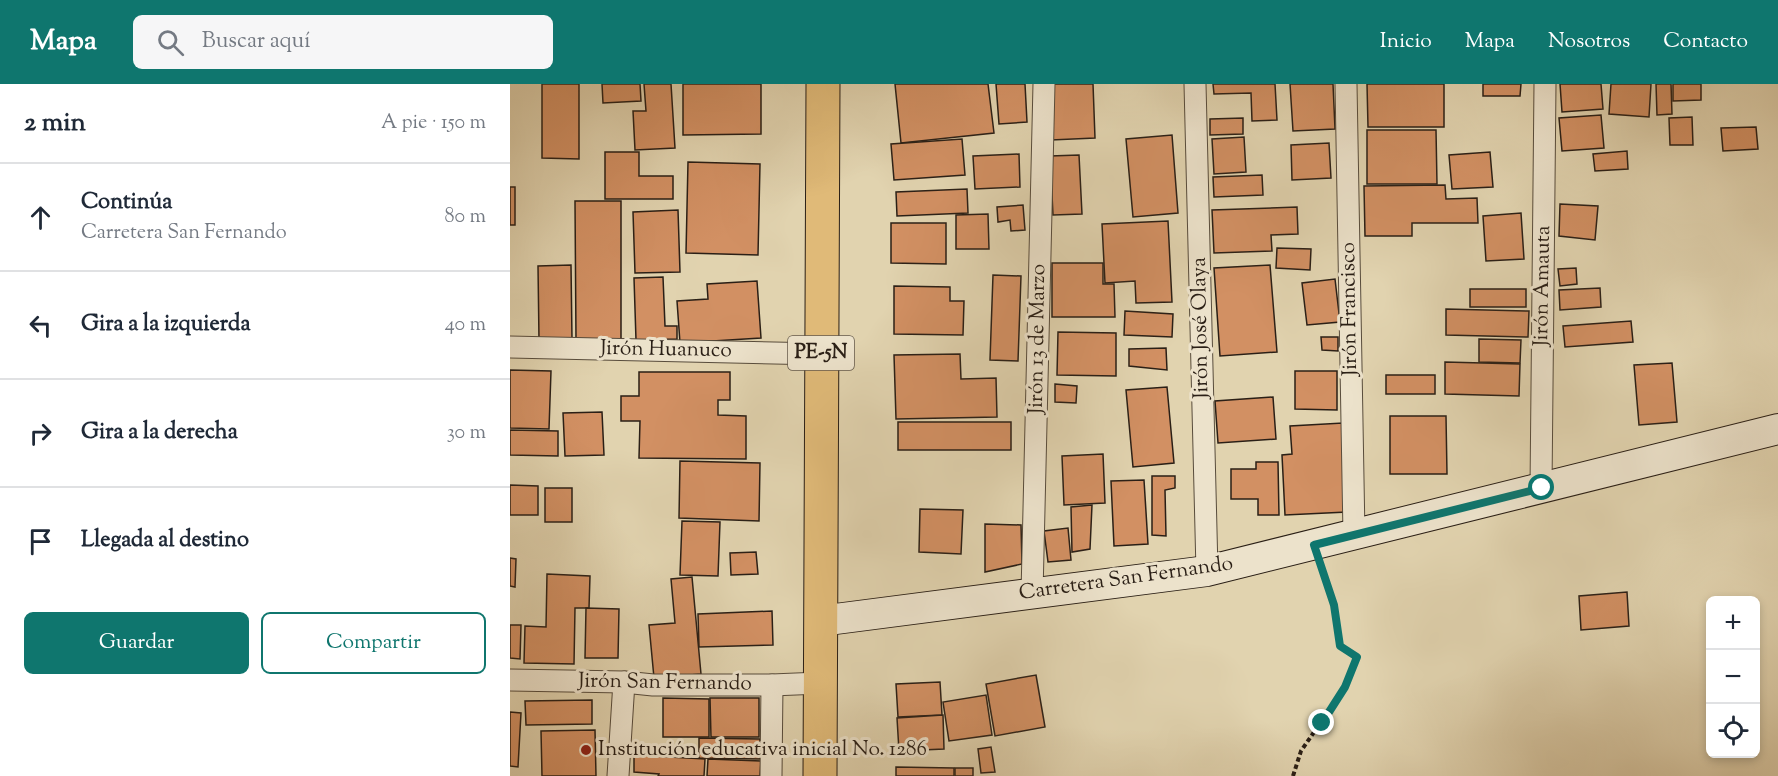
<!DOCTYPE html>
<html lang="es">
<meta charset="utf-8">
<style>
body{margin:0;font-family:"Sorts Mill Goudy",serif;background:#f6f6f7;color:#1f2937}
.controls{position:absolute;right:18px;bottom:18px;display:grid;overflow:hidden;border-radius:9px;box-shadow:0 3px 9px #0003}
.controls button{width:54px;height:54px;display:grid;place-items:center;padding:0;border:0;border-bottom:2px solid #e0e1e3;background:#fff;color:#1f2937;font:30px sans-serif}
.stop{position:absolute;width:18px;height:18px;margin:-14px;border:4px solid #0f766e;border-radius:50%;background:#fff}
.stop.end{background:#0f766e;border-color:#fff;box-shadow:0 2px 6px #0008}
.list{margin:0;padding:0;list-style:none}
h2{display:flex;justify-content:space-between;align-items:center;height:78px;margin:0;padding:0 24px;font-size:26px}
h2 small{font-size:20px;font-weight:400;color:#747a83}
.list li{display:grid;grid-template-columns:39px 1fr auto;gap:18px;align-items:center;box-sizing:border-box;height:108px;padding:0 24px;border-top:2px solid #e0e1e3}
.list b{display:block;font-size:22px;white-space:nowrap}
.list p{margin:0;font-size:20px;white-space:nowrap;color:#747a83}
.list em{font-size:20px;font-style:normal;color:#747a83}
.actions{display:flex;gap:12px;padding:18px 24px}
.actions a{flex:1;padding:14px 0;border:2px solid #0f766e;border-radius:9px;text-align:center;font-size:21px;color:#0f766e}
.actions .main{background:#0f766e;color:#fff}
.icon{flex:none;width:33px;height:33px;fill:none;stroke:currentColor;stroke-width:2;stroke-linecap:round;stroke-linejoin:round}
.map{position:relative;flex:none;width:1268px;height:692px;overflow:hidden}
header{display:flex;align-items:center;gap:36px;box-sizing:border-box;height:84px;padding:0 30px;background:#0f766e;color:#fff}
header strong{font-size:28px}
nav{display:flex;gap:33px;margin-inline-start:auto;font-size:21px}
.search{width:420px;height:54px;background:#f6f6f7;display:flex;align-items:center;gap:15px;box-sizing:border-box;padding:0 21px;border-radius:9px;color:#747a83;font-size:22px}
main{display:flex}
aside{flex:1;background:#fff}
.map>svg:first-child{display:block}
</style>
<header>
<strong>Mapa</strong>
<div class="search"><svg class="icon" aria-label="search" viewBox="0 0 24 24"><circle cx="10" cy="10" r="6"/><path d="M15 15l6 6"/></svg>Buscar aquí</div>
<nav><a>Inicio</a><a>Mapa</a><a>Nosotros</a><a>Contacto</a></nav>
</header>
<main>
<aside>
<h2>2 min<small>A pie · 150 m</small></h2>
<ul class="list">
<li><svg class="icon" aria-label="ahead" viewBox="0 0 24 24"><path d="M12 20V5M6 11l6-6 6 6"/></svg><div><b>Continúa</b><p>Carretera San Fernando</p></div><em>80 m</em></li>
<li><svg class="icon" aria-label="left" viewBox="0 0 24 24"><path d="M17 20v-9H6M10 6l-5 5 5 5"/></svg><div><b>Gira a la izquierda</b></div><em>40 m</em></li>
<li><svg class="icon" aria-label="right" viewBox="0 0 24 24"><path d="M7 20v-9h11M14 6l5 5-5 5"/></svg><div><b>Gira a la derecha</b></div><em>30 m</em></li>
<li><svg class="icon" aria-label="arrive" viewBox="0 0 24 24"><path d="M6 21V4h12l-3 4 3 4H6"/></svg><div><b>Llegada al destino</b></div></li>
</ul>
<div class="actions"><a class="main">Guardar</a><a>Compartir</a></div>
</aside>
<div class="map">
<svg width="1268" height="692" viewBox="0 0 1268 692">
<rect width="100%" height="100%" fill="#e1d3af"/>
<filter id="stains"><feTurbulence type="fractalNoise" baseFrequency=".00333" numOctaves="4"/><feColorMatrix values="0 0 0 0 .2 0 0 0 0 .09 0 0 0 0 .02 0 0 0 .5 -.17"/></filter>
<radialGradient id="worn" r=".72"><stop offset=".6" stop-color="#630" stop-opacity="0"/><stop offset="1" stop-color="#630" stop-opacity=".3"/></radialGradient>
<g fill="#d29063" stroke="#2a1f16" stroke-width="1.5">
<polygon points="32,0 69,0 69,75 32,74"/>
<polygon points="92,0 130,0 131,17 93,19"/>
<polygon points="134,0 161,0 165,64 125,66 123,27 136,27"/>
<polygon points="173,0 251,0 251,50 173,51"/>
<polygon points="385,0 478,0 484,49 391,59"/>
<polygon points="486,0 515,0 517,38 489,40"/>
<polygon points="538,0 583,0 585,54 541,56"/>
<polygon points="703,0 765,0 767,36 742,37 741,9 704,10"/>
<polygon points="780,0 823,0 825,45 783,47"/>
<polygon points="857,0 934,0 934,43 858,43"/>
<polygon points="973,0 1011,0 1010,12 973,12"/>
<polygon points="1050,0 1091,0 1093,25 1052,28"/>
<polygon points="1101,0 1141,0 1139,33 1099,30"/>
<polygon points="1146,0 1161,0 1162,30 1147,31"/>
<polygon points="1163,0 1191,0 1191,16 1163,17"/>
<polygon points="1091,31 1094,64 1052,67 1049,34"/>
<polygon points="1182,33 1183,61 1160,61 1159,34"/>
<polygon points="733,34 733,50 700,51 700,35"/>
<polygon points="1246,43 1248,65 1213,67 1211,44"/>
<polygon points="857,46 926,46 927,100 857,100"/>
<polygon points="662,51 668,129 623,133 616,55"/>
<polygon points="734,53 736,88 704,90 702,55"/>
<polygon points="452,55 455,91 384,96 381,60"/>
<polygon points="819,59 821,94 782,96 781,61"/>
<polygon points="1117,67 1118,85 1085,87 1083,70"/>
<polygon points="95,68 129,68 129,92 163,92 163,115 95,115"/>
<polygon points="980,68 983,103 942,105 939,71"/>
<polygon points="509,70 510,103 465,105 463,72"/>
<polygon points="569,71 572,130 543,131 540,72"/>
<polygon points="178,78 250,80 248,171 176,169"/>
<polygon points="752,91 753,111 704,113 703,93"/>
<polygon points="935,101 936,115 967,114 968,139 902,139 902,152 855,152 854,102"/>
<rect x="0" y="103" width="5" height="38"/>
<polygon points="457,105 458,129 387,132 386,108"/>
<polygon points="65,117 111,117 111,256 66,256"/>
<polygon points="1050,120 1088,122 1085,156 1049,152"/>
<polygon points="513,121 515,146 501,147 500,136 488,138 487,123"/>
<polygon points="787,123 788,150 761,151 762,167 704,169 702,126"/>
<polygon points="168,126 170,188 125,189 123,128"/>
<polygon points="1011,129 1014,175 976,177 973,132"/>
<polygon points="478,130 479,165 446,165 446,131"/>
<polygon points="658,137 662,218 626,219 625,197 595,199 592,140"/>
<polygon points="381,139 436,139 436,180 381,179"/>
<polygon points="767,164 801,165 800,186 766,184"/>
<polygon points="542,179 593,179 593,200 604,200 605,233 542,233"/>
<polygon points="61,181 62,255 29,256 28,182"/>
<polygon points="760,181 767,268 710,272 704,184"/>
<polygon points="1066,184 1067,200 1050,202 1048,185"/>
<polygon points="483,191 511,192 508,277 480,276"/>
<polygon points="153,193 155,242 167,242 167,255 126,256 124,194"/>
<polygon points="825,195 830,238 797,241 792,199"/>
<polygon points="247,197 251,254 170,259 167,217 198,215 197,200"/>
<polygon points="384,202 440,203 440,217 454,217 453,251 384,250"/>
<polygon points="1090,204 1091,223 1050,226 1049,206"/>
<rect x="960" y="205" width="56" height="18"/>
<polygon points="936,225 1019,227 1018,253 936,251"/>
<polygon points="615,227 663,230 662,253 614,251"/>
<polygon points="1121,237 1123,258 1055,263 1053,242"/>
<polygon points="548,248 606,249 606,292 547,291"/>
<polygon points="811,253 828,253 828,267 812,266"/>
<polygon points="969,255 1011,256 1010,279 969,278"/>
<polygon points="656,264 657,286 619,282 619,265"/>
<polygon points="450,270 451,295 486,294 487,333 386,335 384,271"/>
<polygon points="935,278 1010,280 1009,312 935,310"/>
<polygon points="1162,279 1167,338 1129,341 1124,281"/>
<polygon points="0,286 41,287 39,345 0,344"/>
<polygon points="785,287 827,287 827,326 785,325"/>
<polygon points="129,288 220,288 220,316 208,316 208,331 236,332 236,375 129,374 130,337 111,337 111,312 129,312"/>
<rect x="876" y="291" width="49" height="19"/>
<polygon points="545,300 567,302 566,319 545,318"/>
<polygon points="657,303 664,379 623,383 616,306"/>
<polygon points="763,313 766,355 708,359 705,317"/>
<polygon points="92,328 94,371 55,372 53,329"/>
<polygon points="880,332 936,332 937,390 880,390"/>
<rect x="388" y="338" width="113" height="28"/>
<polygon points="833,339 837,428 775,431 772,371 782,370 780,342"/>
<polygon points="0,346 48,347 48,372 0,371"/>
<polygon points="593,370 595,419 554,421 552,372"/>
<polygon points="170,377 250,379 249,437 169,434"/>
<polygon points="746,378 768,378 769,431 748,431 748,415 721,415 721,385 746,385"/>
<polygon points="642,392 665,392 665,404 655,406 656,452 642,451"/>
<polygon points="634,396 638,460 604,462 601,397"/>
<polygon points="0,401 28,402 28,431 0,431"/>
<rect x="35" y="404" width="27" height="34"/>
<polygon points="582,421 580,465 562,468 561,423"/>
<polygon points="410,425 453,426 451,470 409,468"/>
<polygon points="172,437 210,438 208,492 170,491"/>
<polygon points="475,440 511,441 512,480 475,488"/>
<polygon points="558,444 561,476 538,478 534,447"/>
<polygon points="246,468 248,490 221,491 220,469"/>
<polygon points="0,474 6,475 5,503 0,502"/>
<polygon points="37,490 80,492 79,524 65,524 64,580 14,579 15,542 36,543"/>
<polygon points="182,493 191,590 144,594 139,541 165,539 161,495"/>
<polygon points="1117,508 1119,542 1071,546 1069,512"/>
<polygon points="76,524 109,525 108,574 75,574"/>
<polygon points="262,527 263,561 189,563 188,530"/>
<polygon points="0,541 11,541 10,575 0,574"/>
<polygon points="526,591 535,643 485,652 476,600"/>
<polygon points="430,598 432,631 388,633 386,600"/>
<polygon points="476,611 482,651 439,657 433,618"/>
<polygon points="153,614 199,615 199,653 153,653"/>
<polygon points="200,614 249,614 249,653 201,653"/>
<polygon points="82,616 82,640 16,641 15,617"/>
<polygon points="0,628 11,629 8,683 0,682"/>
<polygon points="433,631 434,665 389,667 387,634"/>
<polygon points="85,646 86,692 32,692 31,647"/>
<polygon points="189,654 250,655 250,675 189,674"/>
<polygon points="481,663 485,688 471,689 468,665"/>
<polygon points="124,671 195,675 194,692 148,692 149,690 124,688"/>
<polygon points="198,675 251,677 250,692 197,692"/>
<polygon points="386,683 444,684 444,692 386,692"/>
<rect x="445" y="684" width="18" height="8"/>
</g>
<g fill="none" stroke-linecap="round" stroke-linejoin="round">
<g stroke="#584c3c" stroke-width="23">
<g id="street">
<polyline points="685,0 697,487"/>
<polyline points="836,0 844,451"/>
<polyline points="0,263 311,270"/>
<polyline points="1031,404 1035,0"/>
<polyline points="522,510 534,0"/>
<polyline points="0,596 114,598 143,601 262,601 310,599"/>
<polyline points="108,692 114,598"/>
<polyline points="261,692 262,601"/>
</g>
</g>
<g stroke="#2a1f16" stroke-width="32">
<polyline id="secondary" points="310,537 697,487 1268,345"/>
</g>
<g stroke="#2a1f16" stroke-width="35">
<polyline id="highway" points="310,692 313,0"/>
</g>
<polyline stroke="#2a1f16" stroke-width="4" stroke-dasharray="4.5 3" stroke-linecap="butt" points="783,692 791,667 835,603 847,573 830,562 824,521 811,481"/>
<use href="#street" stroke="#ece2cb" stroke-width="21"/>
<use href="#secondary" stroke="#ece2cb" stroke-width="30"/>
<use href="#highway" stroke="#e0ba78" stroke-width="33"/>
</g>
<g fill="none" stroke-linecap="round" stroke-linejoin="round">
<polyline stroke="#0f766e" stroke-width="8" points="812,639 835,603 847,573 830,562 824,521 804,461 1032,404"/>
</g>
<circle fill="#8f2418" stroke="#ece2cb" stroke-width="2" cx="76" cy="666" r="6"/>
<g text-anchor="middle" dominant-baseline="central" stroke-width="6" stroke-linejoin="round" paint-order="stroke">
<rect fill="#ece2cb" stroke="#645a4c" stroke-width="1.5" x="278" y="252" width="66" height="34" rx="4.5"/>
<g font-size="20" font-weight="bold" fill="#2a1f16">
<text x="311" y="269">PE-5N</text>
</g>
<g font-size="21" fill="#2a1f16" stroke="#ece2cb">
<text transform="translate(1033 202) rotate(-89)">Jirón Amauta</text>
<text transform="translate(840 225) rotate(-91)">Jirón Francisco</text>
<text transform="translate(691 244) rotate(-91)">Jirón José Olaya</text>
<text transform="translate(528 255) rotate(-89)">Jirón 13 de Marzo</text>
<text transform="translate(156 266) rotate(1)">Jirón Huanuco</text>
<text transform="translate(616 495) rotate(-8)">Carretera San Fernando</text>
<text transform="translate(155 599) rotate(1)">Jirón San Fernando</text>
</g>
<g font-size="21" fill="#2a1f16" stroke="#ece2cb" text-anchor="start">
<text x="88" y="666">Institución educativa inicial No. 1286</text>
</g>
</g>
<rect width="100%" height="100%" filter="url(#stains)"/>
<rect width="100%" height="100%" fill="url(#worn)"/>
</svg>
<div class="controls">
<button>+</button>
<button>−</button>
<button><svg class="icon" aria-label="locate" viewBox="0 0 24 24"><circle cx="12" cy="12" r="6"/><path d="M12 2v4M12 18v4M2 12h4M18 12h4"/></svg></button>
</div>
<div class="stop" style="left:1032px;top:404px"></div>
<div class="stop end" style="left:812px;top:639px"></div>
</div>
</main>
